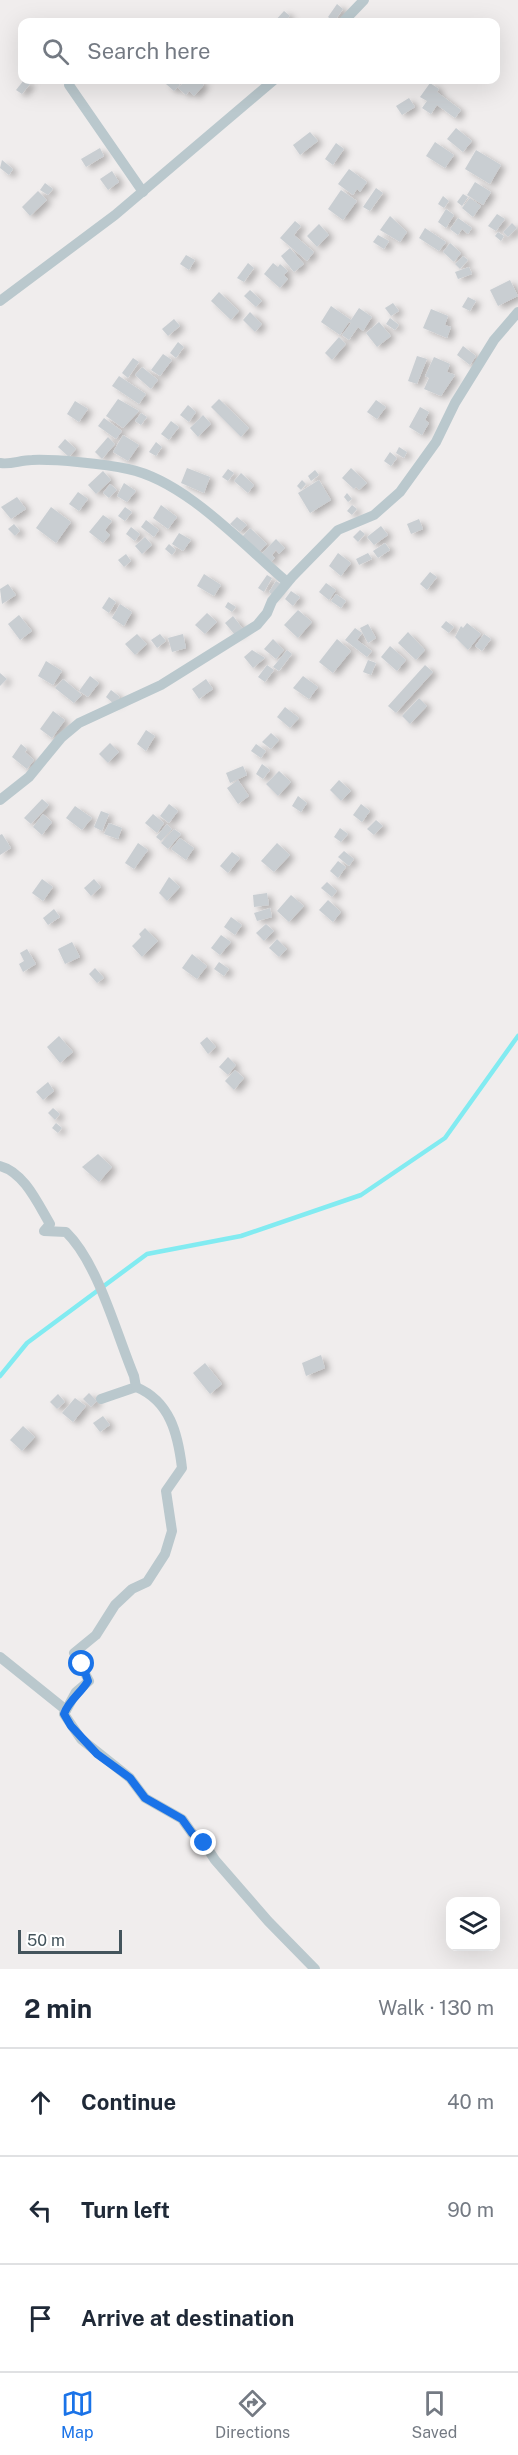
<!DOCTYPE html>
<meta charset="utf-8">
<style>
body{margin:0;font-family:"Public Sans",sans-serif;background:#f2f2f3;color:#1f2937}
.controls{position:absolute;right:18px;bottom:18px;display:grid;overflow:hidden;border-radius:12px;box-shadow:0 6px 24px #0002}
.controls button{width:54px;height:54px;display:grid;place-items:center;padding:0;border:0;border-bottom:2px solid #e0e1e3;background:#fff;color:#1f2937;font:30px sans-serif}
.scale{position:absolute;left:18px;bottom:15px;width:104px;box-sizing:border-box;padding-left:6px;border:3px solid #44545c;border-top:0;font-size:16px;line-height:21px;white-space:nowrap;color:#44545c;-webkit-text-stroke:4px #fff;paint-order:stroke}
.stop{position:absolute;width:18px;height:18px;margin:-14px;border:4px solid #1a73e8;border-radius:50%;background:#fff}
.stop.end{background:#1a73e8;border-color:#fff;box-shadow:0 2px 6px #0008}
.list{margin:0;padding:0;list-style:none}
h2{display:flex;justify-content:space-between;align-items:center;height:78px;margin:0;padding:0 24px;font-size:26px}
h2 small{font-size:20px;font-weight:400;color:#747a83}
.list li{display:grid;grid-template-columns:39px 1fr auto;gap:18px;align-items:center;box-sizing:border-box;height:108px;padding:0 24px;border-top:2px solid #e0e1e3}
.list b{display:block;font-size:22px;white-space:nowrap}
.list em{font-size:20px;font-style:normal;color:#747a83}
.icon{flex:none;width:33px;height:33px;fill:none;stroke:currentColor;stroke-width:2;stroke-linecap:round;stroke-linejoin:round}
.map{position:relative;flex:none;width:518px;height:1969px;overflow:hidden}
.search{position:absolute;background:#fff;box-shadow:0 6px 24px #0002;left:18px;right:18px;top:18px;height:66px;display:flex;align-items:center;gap:15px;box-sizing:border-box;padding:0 21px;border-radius:12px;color:#747a83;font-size:22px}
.sheet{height:402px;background:#fff}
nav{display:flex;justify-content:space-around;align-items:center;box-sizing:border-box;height:84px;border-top:2px solid #e0e1e3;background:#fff;font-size:16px;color:#747a83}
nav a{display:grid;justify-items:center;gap:3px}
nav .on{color:#1a73e8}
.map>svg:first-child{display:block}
</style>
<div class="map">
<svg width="518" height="1969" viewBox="0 0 518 1969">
<defs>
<filter id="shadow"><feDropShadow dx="5" dy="3" stdDeviation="3" flood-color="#0004"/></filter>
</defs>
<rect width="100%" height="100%" fill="#f0eded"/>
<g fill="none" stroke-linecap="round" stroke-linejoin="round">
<polyline stroke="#82ebf1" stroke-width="4.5" points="0,1376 27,1343 147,1254 241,1236 361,1195 445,1138 518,1036"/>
</g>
<g fill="#c9ced2" filter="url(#shadow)">
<polygon points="337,4 343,9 334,22 328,17"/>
<polygon points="284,11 290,16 284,22 274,22"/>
<polygon points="24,80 30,84 22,94 16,90"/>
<polygon points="169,80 174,80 180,85 174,91 166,84"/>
<polygon points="177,80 204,80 201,83 204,85 194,96 189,91 186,95 178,88 182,84"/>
<polygon points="430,83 439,89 437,92 461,110 455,118 437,105 431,114 422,108 427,101 420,97"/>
<polygon points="409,98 415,107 402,115 396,106"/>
<polygon points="456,128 472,141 463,152 447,139"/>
<polygon points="310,132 318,141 300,155 293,145"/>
<polygon points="435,142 454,155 445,168 426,156"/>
<polygon points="336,143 344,149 333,165 325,159"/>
<polygon points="100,148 104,156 86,167 81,159"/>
<polygon points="476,150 501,165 490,184 465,169"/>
<polygon points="2,160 13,169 9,175 0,168"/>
<polygon points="349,169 367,182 360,192 357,189 353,195 338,184"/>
<polygon points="112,171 119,182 108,190 100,179"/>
<polygon points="475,182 491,192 483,205 467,195"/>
<polygon points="45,183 53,189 48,195 40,190"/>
<polygon points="376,188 383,193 370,211 363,207"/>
<polygon points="341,190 357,201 343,220 328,209"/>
<polygon points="38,191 47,200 30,216 22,207"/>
<polygon points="463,194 468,197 462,206 457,202"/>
<polygon points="443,196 449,201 444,208 438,204"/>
<polygon points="470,198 481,206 473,217 462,208"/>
<polygon points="446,209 454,215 446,228 438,222"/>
<polygon points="497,214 505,219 496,231 488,226"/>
<polygon points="390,216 407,232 400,242 380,230"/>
<polygon points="458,218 472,228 468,234 462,229 458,235 450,229"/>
<polygon points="295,221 301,226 294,235 314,252 307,261 280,238"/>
<polygon points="512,223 517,228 508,237 503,232"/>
<polygon points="319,224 329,235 317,247 307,236"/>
<polygon points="425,228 446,242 439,251 419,238"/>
<polygon points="498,232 504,236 501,241 495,236"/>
<polygon points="378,235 389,241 384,249 373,242"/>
<polygon points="450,243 461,253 454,262 443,252"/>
<polygon points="290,248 304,264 294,272 281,256"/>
<polygon points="186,255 195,260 189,270 180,264"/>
<polygon points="463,256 468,260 460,269 455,264"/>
<polygon points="248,263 254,268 244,282 237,278"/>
<polygon points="273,263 278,267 280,264 288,271 284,275 288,279 280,288 264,274"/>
<polygon points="469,267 472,274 458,279 455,272"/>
<polygon points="510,280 518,296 498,306 490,290"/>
<polygon points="250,290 262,301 256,307 244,296"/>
<polygon points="219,292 239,311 231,320 211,301"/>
<polygon points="468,297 476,301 470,311 462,307"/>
<polygon points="393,303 399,311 391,316 385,308"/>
<polygon points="331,306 351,320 359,308 372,317 363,331 358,327 349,340 342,335 351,323 349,322 340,335 321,322"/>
<polygon points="431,309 448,316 445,325 451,327 447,338 423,328"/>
<polygon points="250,312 262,324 255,332 243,320"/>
<polygon points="390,318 399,325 395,330 386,324"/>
<polygon points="174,319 180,326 168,336 162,329"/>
<polygon points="379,322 391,336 377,347 366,333"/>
<polygon points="339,337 346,344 332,360 325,353"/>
<polygon points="178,342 184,347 176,358 170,353"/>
<polygon points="463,346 476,356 470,365 457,355"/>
<polygon points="163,354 172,360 160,376 151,370"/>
<polygon points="417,356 427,359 417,384 408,381"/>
<polygon points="434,357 450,364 447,372 455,375 441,396 424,389 429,378 425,376"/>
<polygon points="133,358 139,362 128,378 122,373"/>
<polygon points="142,367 158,380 151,389 135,375"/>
<polygon points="119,376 146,394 139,404 112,386"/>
<polygon points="118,399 139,411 123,428 106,416"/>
<polygon points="219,399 249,428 241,437 211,407"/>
<polygon points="376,400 386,407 377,419 367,412"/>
<polygon points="75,401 88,409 79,422 67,414"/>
<polygon points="188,405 196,412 189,422 180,415"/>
<polygon points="420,407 429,412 425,420 429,423 422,435 409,427"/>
<polygon points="141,413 147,417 141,425 135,421"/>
<polygon points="203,415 211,424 198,437 190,428"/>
<polygon points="104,418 122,431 116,439 98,426"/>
<polygon points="171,421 179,427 169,440 161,434"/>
<polygon points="123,435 139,445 128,461 113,452"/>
<polygon points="108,437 115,444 102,459 95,452"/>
<polygon points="65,439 76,449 69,457 58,447"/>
<polygon points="156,442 162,447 156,456 149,452"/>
<polygon points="399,447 407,452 404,458 396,453"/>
<polygon points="390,452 397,458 391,466 384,461"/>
<polygon points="187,468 210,477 204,493 181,483"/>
<polygon points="351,468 367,483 359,490 356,487 354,489 342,478"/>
<polygon points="228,469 234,473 228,481 222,477"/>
<polygon points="315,470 319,475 311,481 308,476"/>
<polygon points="103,471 111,480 96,494 88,485"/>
<polygon points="241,473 254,485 248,493 234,481"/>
<polygon points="302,480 306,484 301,490 297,486"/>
<polygon points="319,480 331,500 310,513 298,493"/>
<polygon points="124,483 136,491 127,502 117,496"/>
<polygon points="110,484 117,490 109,498 103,493"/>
<polygon points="78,492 88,499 79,511 69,504"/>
<polygon points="347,493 352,499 348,502 344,497"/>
<polygon points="17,497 26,509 11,519 1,507"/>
<polygon points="161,505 177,517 168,529 153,518"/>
<polygon points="352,505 357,509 352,515 347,511"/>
<polygon points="51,507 71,522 56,543 36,528"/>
<polygon points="125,507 132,512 125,521 118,516"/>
<polygon points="103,515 112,521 105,530 110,535 103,543 89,532"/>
<polygon points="237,517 247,525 240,532 230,524"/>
<polygon points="419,519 423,529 411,534 407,524"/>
<polygon points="146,520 159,530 154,537 141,527"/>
<polygon points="14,524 20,531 15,536 8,529"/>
<polygon points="381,526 388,535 374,545 367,537"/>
<polygon points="131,527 140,534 135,541 126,534"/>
<polygon points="250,528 267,544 258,553 242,537"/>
<polygon points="360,530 365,534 358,542 353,537"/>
<polygon points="179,533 191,540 183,551 172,544"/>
<polygon points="145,537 152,545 142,554 135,546"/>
<polygon points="276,539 285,548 279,554 276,550 272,555 275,558 270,563 261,554"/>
<polygon points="385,543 390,550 378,558 373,551"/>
<polygon points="169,544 176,550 172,555 165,549"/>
<polygon points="338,553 351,563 341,576 329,566"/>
<polygon points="368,553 372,559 359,565 356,559"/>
<polygon points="126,554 131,561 124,567 118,560"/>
<polygon points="430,572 437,577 427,590 420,584"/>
<polygon points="204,574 221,585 214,596 197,586"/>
<polygon points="267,575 272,578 264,592 258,588"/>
<polygon points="276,581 281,584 274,596 269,592"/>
<polygon points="326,583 336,590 329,600 319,592"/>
<polygon points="8,584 16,595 2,604 0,589"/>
<polygon points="291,591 300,597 293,606 285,599"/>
<polygon points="336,594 346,601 341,608 331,601"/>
<polygon points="109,597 116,602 109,613 102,608"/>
<polygon points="228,602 236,607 232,612 225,607"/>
<polygon points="120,604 132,612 124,626 112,618"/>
<polygon points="298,610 312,622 298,638 284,625"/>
<polygon points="207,613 217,622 205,634 195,625"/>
<polygon points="19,615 32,631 20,640 8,624"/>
<polygon points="233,616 243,629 235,635 225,623"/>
<polygon points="446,621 454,627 449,633 441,627"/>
<polygon points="467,623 481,634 468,650 455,637 461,626 463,628"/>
<polygon points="368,624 376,638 368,643 360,628"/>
<polygon points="355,628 362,633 357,640 372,651 367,657 345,640"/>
<polygon points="408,632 425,650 416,660 398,643"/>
<polygon points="137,634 147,644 135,655 125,644"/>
<polygon points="160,634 166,641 157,648 151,640"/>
<polygon points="183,634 186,648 172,652 168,638"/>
<polygon points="484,634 491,639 482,651 475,646"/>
<polygon points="273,639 284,650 276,659 264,649"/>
<polygon points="337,639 351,651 333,673 319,662"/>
<polygon points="390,646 406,660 397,671 381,657"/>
<polygon points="252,650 265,658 253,668 244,657"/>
<polygon points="287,650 292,654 279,671 273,667"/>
<polygon points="368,660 376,663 371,675 363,672"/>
<polygon points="46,661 62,671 53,685 38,676"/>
<polygon points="267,665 274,670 265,682 258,677"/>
<polygon points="425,665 433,672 396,713 388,706"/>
<polygon points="0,673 7,679 0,686"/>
<polygon points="90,676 99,683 88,697 79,691"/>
<polygon points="303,676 318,687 309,699 293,688"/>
<polygon points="63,679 82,695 74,703 55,688"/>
<polygon points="206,679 213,689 199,699 192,689"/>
<polygon points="111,690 120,697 114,704 106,697"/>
<polygon points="419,698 427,706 410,724 402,716"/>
<polygon points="285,707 299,718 290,728 277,717"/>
<polygon points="53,711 65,720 52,738 40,729"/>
<polygon points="146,730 155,736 146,751 137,744"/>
<polygon points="271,733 279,740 271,749 262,742"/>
<polygon points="110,743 119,752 108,763 99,754"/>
<polygon points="21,744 27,749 25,752 34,760 27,769 12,757"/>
<polygon points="256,744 266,751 261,758 251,751"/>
<polygon points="262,764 270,770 263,779 256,774"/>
<polygon points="243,766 247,775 230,783 226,773"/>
<polygon points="279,771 291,782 278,796 266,784"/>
<polygon points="238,780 249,796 238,804 227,788"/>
<polygon points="339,780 351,791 341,801 330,790"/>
<polygon points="298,796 307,803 301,812 292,806"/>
<polygon points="42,799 49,805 31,824 24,818"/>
<polygon points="169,804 178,811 169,823 160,816"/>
<polygon points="361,804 370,811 362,822 353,815"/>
<polygon points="75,806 92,818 82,830 66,818"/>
<polygon points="101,811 109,814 102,831 94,827"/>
<polygon points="43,814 52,822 42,835 33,827"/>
<polygon points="153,814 164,823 157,833 145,823"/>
<polygon points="376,820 383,826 374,835 367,829"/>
<polygon points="109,823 122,828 118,839 104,834"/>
<polygon points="167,824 172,829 161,841 156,837"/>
<polygon points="340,828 348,834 341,842 334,837"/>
<polygon points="174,829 181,834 168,849 161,843"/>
<polygon points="2,834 11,848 0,855 0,835"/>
<polygon points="180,838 194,848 186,860 171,849"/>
<polygon points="138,843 148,850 134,869 125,863"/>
<polygon points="277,843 290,855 274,872 261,861"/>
<polygon points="344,851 354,859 349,866 338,857"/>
<polygon points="232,852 240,858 228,873 220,866"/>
<polygon points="338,861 346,867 338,878 330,871"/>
<polygon points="169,877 180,887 167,901 159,893"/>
<polygon points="42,879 53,887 43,901 32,893"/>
<polygon points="94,879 101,887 91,896 84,888"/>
<polygon points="327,882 337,891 332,897 321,888"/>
<polygon points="267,893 269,905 254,907 253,895"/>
<polygon points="291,895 304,906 289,922 277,911"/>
<polygon points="328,900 341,912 333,922 319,910"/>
<polygon points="270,908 272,917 257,921 254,913"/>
<polygon points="54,909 60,917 48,925 43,918"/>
<polygon points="231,917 242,925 235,935 224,927"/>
<polygon points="266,924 274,931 264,941 256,933"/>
<polygon points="145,928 158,941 142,957 132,946 141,937 139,934"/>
<polygon points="221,935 231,942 220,955 211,948"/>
<polygon points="277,939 287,949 279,957 269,948"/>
<polygon points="72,942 80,957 65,964 58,949"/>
<polygon points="27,949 36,964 23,972 19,964 24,961 20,953"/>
<polygon points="192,954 207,966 197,979 182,968"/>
<polygon points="219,962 229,969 224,976 214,969"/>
<polygon points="95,968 104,978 97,983 89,974"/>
<polygon points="59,1036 73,1052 60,1063 47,1047"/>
<polygon points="207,1037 216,1047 208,1054 200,1043"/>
<polygon points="228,1057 236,1065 228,1075 219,1067"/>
<polygon points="235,1070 244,1078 234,1090 225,1081"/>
<polygon points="48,1082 54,1091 43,1100 36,1092"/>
<polygon points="53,1108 60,1114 55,1120 48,1113"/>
<polygon points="56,1123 62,1128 58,1133 52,1128"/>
<polygon points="98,1154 112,1167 99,1182 82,1167"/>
<polygon points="321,1355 325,1368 306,1376 302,1363"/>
<polygon points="205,1363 222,1384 210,1394 193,1373"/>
<polygon points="89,1393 97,1401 91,1407 83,1399"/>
<polygon points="58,1394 65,1402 57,1409 50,1402"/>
<polygon points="75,1398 86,1406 73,1422 62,1413"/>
<polygon points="103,1416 110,1425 100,1432 93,1423"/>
<polygon points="23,1426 35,1437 22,1451 10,1440"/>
</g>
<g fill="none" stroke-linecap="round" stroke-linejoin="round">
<g stroke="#bac8cd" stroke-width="10">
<polyline points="343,22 364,0"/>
<polyline points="69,85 143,192"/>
<polyline points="0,301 115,215 274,80"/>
<path d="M0 463C11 465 20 460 32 460 55 459 105 464 128 469 186 481 243 545 287 582"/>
<polyline points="0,800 29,777 61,738 79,723 161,685 257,625 267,613 272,601 292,577 338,530 374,515 400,492 436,442 455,403 494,340 518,312"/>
<path d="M0 1166C24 1172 38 1204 50 1224L44 1231 66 1232C98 1263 116 1333 134 1376L136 1387 101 1399"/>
<path d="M136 1387C170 1401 178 1434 182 1468L166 1491 172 1531 165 1554 147 1582 132 1589 115 1605 96 1635 74 1653 89 1681 76 1692 64 1714 81 1739 130 1778 145 1798 182 1819 192 1833 204 1843 215 1860 268 1921 315 1969"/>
<polyline points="0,1657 66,1710"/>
</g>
</g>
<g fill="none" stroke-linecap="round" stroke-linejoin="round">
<path stroke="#1a73e8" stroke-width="8" d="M82 1664 88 1681C81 1693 69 1700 64 1714L71 1726 97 1754 130 1778 145 1798 182 1819 192 1833 204 1843"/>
</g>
</svg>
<div class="controls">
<button><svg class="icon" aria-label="layers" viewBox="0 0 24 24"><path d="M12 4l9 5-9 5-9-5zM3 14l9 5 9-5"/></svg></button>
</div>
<div class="scale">50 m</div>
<div class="stop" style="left:82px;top:1664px"></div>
<div class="stop end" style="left:204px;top:1843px"></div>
<div class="search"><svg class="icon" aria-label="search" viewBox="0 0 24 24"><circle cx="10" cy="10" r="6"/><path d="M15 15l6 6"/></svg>Search here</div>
</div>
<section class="sheet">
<h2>2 min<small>Walk · 130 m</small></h2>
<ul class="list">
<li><svg class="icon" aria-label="ahead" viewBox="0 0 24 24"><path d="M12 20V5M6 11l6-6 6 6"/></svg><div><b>Continue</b></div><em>40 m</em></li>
<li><svg class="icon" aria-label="left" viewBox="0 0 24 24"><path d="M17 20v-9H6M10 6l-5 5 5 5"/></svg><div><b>Turn left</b></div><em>90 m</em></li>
<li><svg class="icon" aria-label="arrive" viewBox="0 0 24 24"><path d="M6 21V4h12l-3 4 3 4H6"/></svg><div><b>Arrive at destination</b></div></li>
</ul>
</section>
<nav>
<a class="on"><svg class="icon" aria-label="map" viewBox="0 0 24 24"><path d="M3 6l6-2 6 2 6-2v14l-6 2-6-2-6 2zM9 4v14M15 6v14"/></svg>Map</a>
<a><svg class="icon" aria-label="directions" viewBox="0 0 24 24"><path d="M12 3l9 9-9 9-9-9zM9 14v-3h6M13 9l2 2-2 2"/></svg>Directions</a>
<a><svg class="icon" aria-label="saved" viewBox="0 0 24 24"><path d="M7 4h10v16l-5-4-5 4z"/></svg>Saved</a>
</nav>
